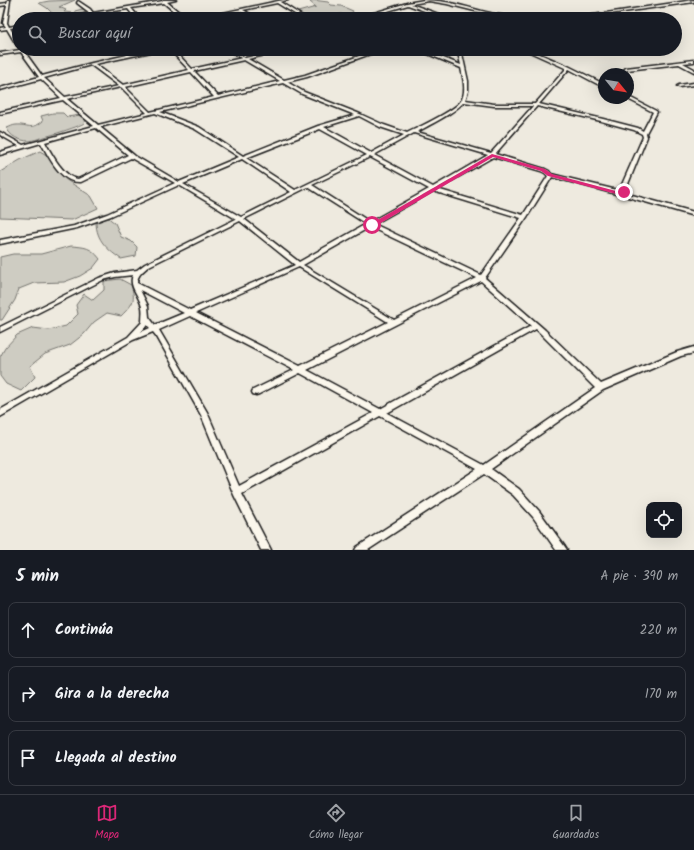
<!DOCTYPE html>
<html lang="es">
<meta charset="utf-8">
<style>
body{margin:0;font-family:Kalam,sans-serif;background:#20242c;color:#f1f3f6}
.controls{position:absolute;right:12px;bottom:12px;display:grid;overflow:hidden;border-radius:8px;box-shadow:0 4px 16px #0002}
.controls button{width:36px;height:36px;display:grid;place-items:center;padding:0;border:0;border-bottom:1px solid #363941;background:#171b24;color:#f1f3f6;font:20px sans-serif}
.compass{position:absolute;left:598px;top:68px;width:36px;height:36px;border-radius:50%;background:#171b24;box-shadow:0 4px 16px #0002;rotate:120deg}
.stop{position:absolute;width:12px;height:12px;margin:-9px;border:3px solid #db2777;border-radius:50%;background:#fff}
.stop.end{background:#db2777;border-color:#fff;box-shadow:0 1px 4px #0008}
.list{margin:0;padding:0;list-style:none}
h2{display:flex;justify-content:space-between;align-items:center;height:52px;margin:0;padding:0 16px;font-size:17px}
h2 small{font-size:13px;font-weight:400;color:#9ea1a6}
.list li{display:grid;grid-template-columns:26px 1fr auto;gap:12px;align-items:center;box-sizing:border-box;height:56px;margin:0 8px 8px;padding:0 8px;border:1px solid #363941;border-radius:8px}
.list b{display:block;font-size:15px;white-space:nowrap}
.list em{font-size:13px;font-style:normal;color:#9ea1a6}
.icon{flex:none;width:22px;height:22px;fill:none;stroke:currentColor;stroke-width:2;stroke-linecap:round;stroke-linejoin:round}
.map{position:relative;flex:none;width:694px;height:550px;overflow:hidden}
.search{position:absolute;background:#171b24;box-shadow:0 4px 16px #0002;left:12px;right:12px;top:12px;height:44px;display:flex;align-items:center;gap:10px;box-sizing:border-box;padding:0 14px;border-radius:22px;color:#9ea1a6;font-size:15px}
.sheet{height:244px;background:#171b24}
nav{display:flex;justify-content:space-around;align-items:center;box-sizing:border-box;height:56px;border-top:1px solid #363941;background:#171b24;font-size:11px;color:#9ea1a6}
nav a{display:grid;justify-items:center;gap:2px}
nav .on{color:#db2777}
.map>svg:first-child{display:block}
</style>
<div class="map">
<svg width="694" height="550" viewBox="0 0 694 550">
<rect width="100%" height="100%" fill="#eeeadf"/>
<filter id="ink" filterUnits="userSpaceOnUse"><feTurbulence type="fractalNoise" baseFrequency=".025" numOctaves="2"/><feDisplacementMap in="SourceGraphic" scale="8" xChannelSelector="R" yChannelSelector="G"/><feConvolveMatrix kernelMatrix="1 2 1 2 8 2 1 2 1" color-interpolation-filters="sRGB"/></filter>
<g filter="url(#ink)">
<g fill="#ceccc2" stroke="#75746f">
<polygon points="75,0 59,7 66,10 64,12 74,13 75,11 82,9 88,10 90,15 89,19 44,19 53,16 53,14 47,8 39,3 49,1"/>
<polygon points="313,0 328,2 331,5 341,6 353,11 352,13 347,16 341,14 329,17 320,15 306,19 298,12 316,7 310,2"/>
<path d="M53 113H63L67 117 87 114C87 118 87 120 84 123 82 126 33 141 29 141 20 141 9 136 7 128 10 127 13 125 16 125 28 124 31 131 43 121L41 116Z"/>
<polygon points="40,151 53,159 65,179 91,196 98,208 72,220 0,217 0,172 20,160"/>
<path d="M102 213 115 223 121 237 131 241 137 247 136 256 121 259C105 248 95 238 96 218Z"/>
<path d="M71 246C85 247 91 247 100 259L93 268 80 276 64 282 34 283 19 289 15 300 2 320H0V257L13 254H41Z"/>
<path d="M120 279 131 285C136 301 133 304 121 316L107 313 94 322 84 334 70 345 45 354 30 366 35 377 21 391 6 384 0 376V357L5 348 17 335 33 328 49 330 66 326 78 314 76 305 84 294 93 300 104 290V281Z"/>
</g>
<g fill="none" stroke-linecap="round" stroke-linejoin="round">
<g stroke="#1c1c1c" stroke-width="3">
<g id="minor">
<polygon points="8,0 10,0 7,23 9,27 19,25 19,27 10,28 19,43 19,47 17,46 7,29 0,30 0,28 6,27 3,23 7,5 0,6 0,4 7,3"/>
<polygon points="162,0 176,0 167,2 187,19 183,19 164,3 131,8 140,19 136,19 128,9 95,14 99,19 95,19 92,15 67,19 60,19 90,13 77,3 78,1 90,9 93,13 163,1"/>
<polygon points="283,0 288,0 280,2 307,19 303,19 277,3 243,10 259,19 255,19 240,11 201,19 195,19"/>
<path d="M424 0C449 0 471 9 494 14 503 16 513 16 522 19 513 19 502 15 495 16 490 16 486 19 481 19L491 15 447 4 429 1 411 4 452 19H447L408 5 381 13 397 19C389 19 383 14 377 14 371 14 363 19 354 19L407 3Z"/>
<polygon points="694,0 694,2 574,19 566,19"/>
<path d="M19 49H33L24 51 42 76 92 63 127 55 121 49H125L131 55 158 49H165L95 64 123 85 189 70 169 49H173L192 69 242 58 226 49H230L245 58 284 49H291L248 59 284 80 305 75 379 49H384L307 77 287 82 304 92 360 114 384 125 407 133C419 127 454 111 461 101 467 91 463 78 461 68L416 49H421L461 65 457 49H461L468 81V91L465 100 494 104H535L565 70V68L523 49H528L568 66 604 84V87H603L569 69 539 104 603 119 638 128 643 131 653 112 626 98 629 97 656 111 657 112 646 133 647 137 626 189V191L632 195 694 212V216L628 197 624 194H616L552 177 527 217 485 278 545 330 601 384 677 352 694 347V353L681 356 603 390 491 469 519 489 539 511 565 547 567 550H556L533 517 513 495 484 474 368 550H355L357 547 477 469 380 416 242 494 271 550H261L234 495 201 415 157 337 153 332 133 340 0 417V410L128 337 142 322C142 317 143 312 142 307 139 295 128 286 133 275L115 277 103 280 0 332V327L99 278 115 273 137 270 145 264 236 219 179 185 111 216 77 228 0 244V240L74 226 107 214 175 183 131 158 81 182C61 184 49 157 41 143L0 155V152L19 146 0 135V132L23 145 94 126 63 100 0 114V112L61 98 41 79 0 90V88L39 77 21 52 0 55V53L20 50ZM244 60 280 81 218 96 194 71ZM91 65 119 86 65 97 44 78ZM191 72 214 97 150 112 125 87ZM283 83 302 94 355 115 318 126 243 156 199 127 160 112ZM121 87 147 113 98 125 67 99ZM464 102 494 106H533L491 153 417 132C433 123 451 115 464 102ZM537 106 601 121 634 130 642 134 643 137 620 189 621 191 551 174 549 171 545 169 495 154ZM155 113 195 129 239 157 179 182 135 156 100 127ZM359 116 380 127 404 135 371 153 324 127ZM96 128 128 155 78 179C64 178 51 153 45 142ZM320 129 367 155 295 190 246 158ZM414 133 488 155 433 187 374 155ZM370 157 429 189 370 222 312 185ZM493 157 541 171 545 173 548 176 523 215 437 189ZM242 159 291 192 241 217 183 184ZM308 187 366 224 299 262 244 219ZM433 191 521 218 481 275 374 224ZM240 221 295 265 190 310 137 283C137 275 143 271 149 266ZM370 227 477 278 394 320 303 265ZM299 267 388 322 300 366 196 313ZM481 281 531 326 380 409 307 370ZM140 290 184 313 155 325 149 317 148 306ZM190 316 294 370 253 390 252 392 253 394 256 395 259 394 300 373 373 413 239 486 207 412 159 330ZM147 325 150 328 141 332ZM536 329 595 388 484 465 387 413Z"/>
<polygon points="694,60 694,62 683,63 694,69 694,72 679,64 627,70 623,74 619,74 626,68"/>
<polygon points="694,83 694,85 679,87 677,86 679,85"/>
</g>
</g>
<use href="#minor" fill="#fbf7ec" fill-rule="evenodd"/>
</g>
</g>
<polygon fill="#db2777" points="492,154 545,169 552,174 616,191 626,191 627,193 625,195 616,194 548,176 541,171 493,157 374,227 369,225"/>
</svg>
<div class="controls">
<button><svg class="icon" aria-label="locate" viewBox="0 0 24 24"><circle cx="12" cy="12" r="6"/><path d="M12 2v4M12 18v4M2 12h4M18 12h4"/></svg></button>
</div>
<svg class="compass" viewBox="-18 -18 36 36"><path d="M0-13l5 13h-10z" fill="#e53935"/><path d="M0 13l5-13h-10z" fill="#9ea1a6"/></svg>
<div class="stop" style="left:372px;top:225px"></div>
<div class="stop end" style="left:624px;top:192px"></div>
<div class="search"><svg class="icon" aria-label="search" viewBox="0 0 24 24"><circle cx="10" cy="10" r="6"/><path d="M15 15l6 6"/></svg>Buscar aquí</div>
</div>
<section class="sheet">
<h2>5 min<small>A pie · 390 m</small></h2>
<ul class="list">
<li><svg class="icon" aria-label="ahead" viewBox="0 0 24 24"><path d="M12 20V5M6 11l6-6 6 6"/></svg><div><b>Continúa</b></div><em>220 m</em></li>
<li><svg class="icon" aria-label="right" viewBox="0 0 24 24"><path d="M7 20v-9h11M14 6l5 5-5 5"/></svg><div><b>Gira a la derecha</b></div><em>170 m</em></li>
<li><svg class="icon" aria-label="arrive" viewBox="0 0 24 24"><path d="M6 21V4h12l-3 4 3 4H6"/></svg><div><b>Llegada al destino</b></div></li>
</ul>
</section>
<nav>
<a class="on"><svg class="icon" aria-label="map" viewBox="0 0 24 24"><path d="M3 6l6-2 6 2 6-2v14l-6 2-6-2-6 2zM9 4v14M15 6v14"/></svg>Mapa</a>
<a><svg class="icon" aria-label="directions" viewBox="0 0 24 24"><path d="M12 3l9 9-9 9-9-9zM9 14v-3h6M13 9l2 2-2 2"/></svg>Cómo llegar</a>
<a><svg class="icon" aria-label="saved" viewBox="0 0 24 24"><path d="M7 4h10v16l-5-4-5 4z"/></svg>Guardados</a>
</nav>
